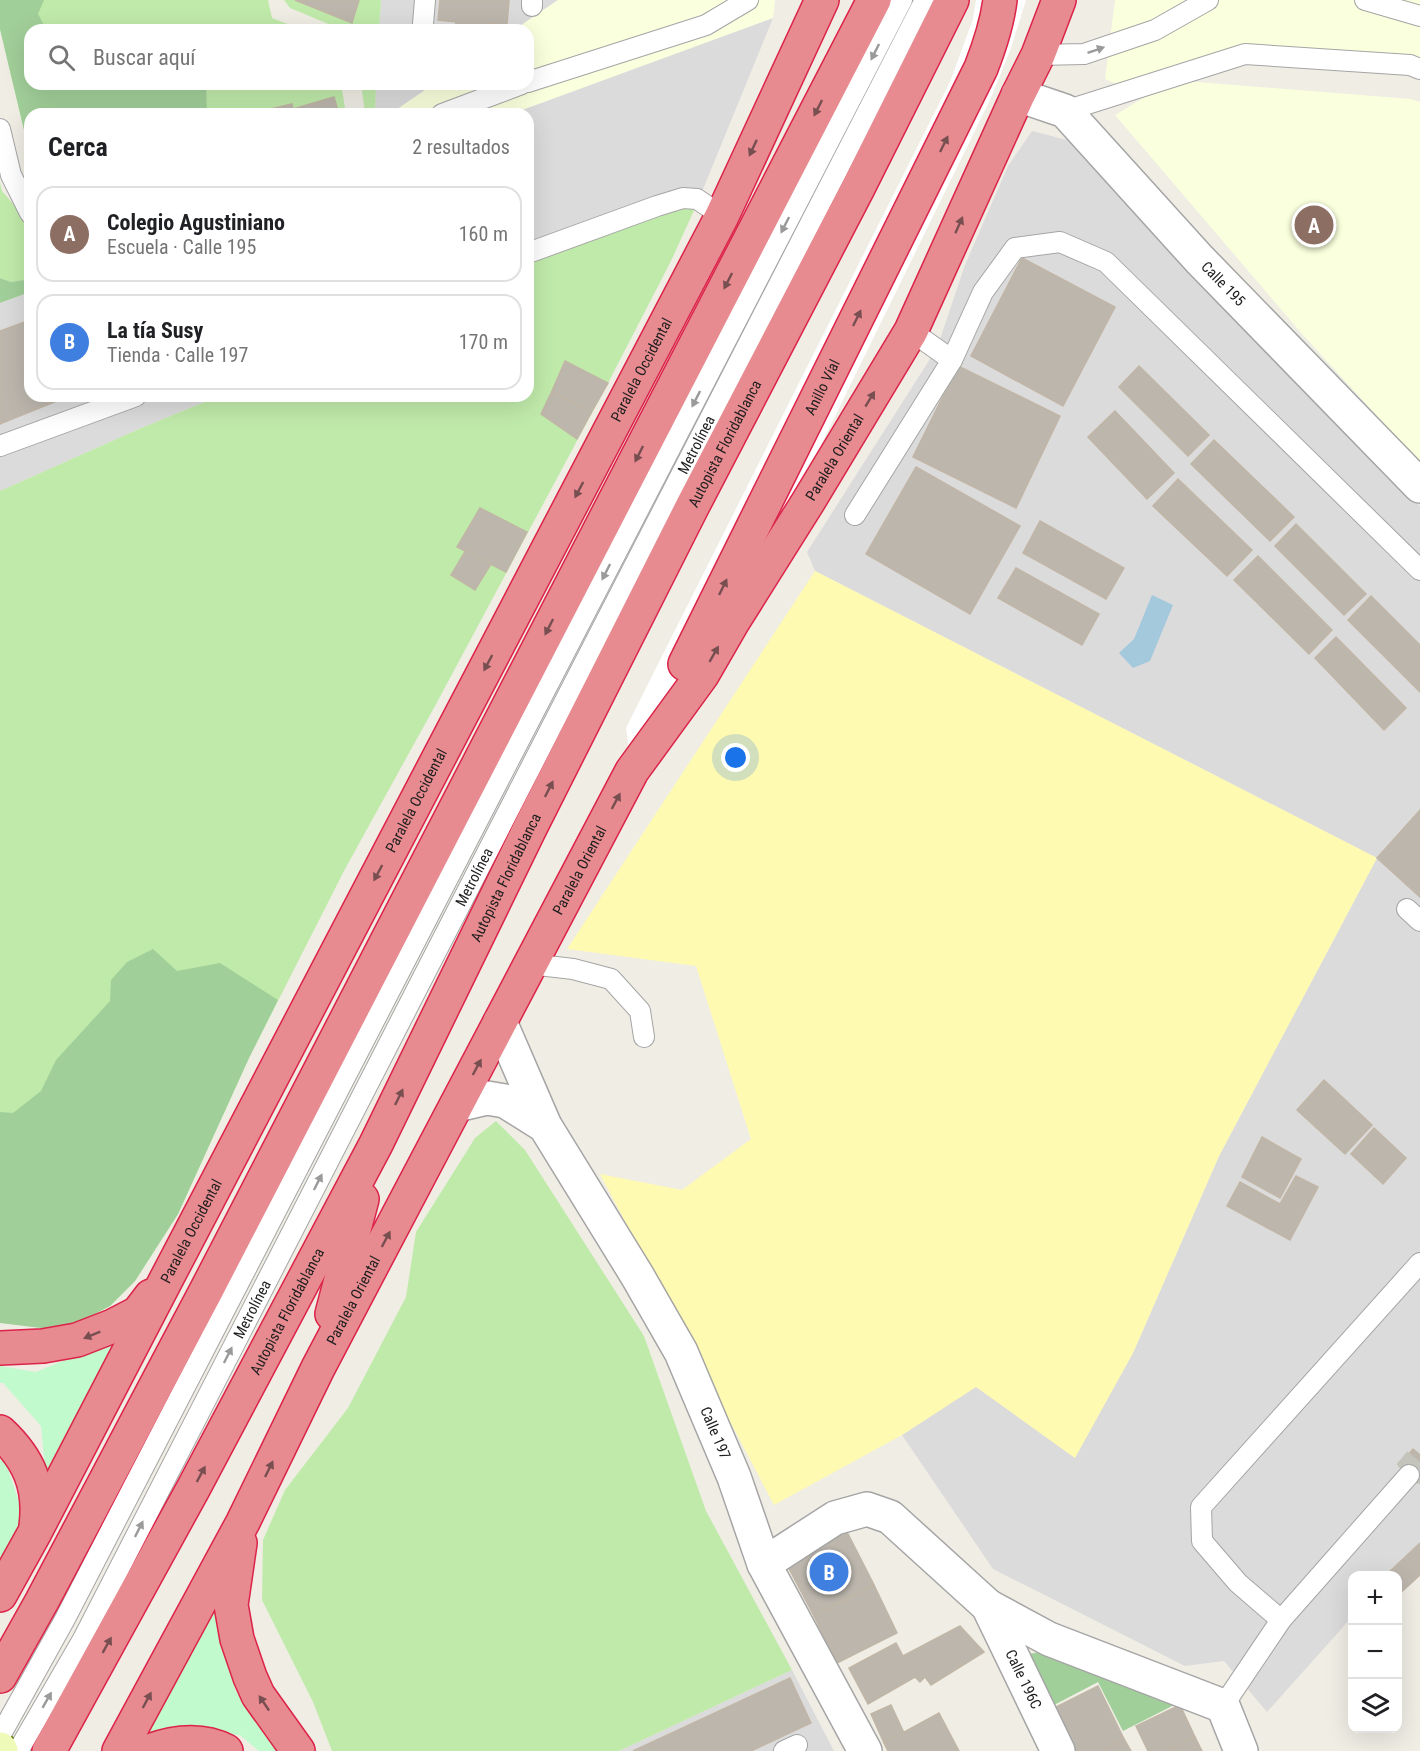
<!DOCTYPE html>
<html lang="es">
<meta charset="utf-8">
<style>
body{margin:0;font-family:"Roboto Condensed",sans-serif;background:#f2f2f2;color:#202124}
.controls{position:absolute;right:18px;bottom:18px;display:grid;overflow:hidden;border-radius:12px;box-shadow:0 6px 24px #0002}
.controls button{width:54px;height:54px;display:grid;place-items:center;padding:0;border:0;border-bottom:2px solid #e0e0e0;background:#fff;color:#202124;font:30px sans-serif}
.you{position:absolute;left:736px;top:758px;width:21px;height:21px;margin:-15px;border:4px solid #fff;border-radius:50%;background:#1a73e8;box-shadow:0 0 0 9px #1a73e833}
.badge{display:grid;place-items:center;width:39px;height:39px;border-radius:50%;background:#cc1c00;color:#fff;font-size:20px;font-weight:700}
.pin{position:absolute;translate:-50% -50%;border:3px solid #fff;box-shadow:0 2px 6px #0006}
.list{margin:0;padding:0;list-style:none}
h2{display:flex;justify-content:space-between;align-items:center;height:78px;margin:0;padding:0 24px;font-size:26px}
h2 small{font-size:20px;font-weight:400;color:#757577}
.list li{display:grid;grid-template-columns:39px 1fr auto;gap:18px;align-items:center;box-sizing:border-box;height:96px;margin:0 12px 12px;padding:0 12px;border:2px solid #e0e0e0;border-radius:18px}
.list b{display:block;font-size:22px;white-space:nowrap}
.list p{margin:0;font-size:20px;white-space:nowrap;color:#757577}
.list em{font-size:20px;font-style:normal;color:#757577}
.icon{flex:none;width:33px;height:33px;fill:none;stroke:currentColor;stroke-width:2;stroke-linecap:round;stroke-linejoin:round}
.map{position:relative;flex:none;width:1420px;height:1751px;overflow:hidden}
.search{position:absolute;background:#fff;box-shadow:0 6px 24px #0002;left:24px;top:24px;width:510px;height:66px;display:flex;align-items:center;gap:15px;box-sizing:border-box;padding:0 21px;border-radius:18px;color:#757577;font-size:22px}
.panel{position:absolute;background:#fff;box-shadow:0 6px 24px #0002;left:24px;top:108px;width:510px;height:294px;border-radius:18px}
.map>svg:first-child{display:block}
</style>
<div class="map">
<svg width="1420" height="1751" viewBox="0 0 1420 1751">
<rect width="100%" height="100%" fill="#efede4"/>
<g fill="#dcdbdb">
<polygon points="381,0 558,0 514,30 379,30"/>
<polygon points="773,18 697,204 575,243 528,265 528,114 511,114"/>
<polygon points="376,84 434,84 390,114 375,114"/>
<polygon points="1032,131 1067,140 1420,506 1420,1542 1390,1575 1352,1576 1352,1617 1267,1712 1224,1661 1185,1666 993,1569 902,1435 976,1386 1074,1457 1133,1353 1219,1156 1377,858 815,571 807,552 937,348 965,265 1008,166"/>
<polygon points="30,292 30,396 219,396 139,429 0,491 0,303"/>
<polygon points="792,1670 834,1751 619,1751"/>
</g>
<g fill="#faffdd">
<polygon points="558,0 775,0 773,18 511,114 390,114 434,84 528,84 528,30 514,30"/>
<polygon points="1115,0 1420,0 1420,69 1245,54 1130,90 1105,79"/>
<polygon points="1173,80 1411,99 1420,102 1420,463 1303,335 1115,115"/>
</g>
<g fill="#c0eaaa">
<polygon points="0,0 268,0 272,18 303,30 30,30 30,84 341,84 346,114 30,114 30,155 0,29"/>
<polygon points="284,0 381,0 379,30 343,30 290,8"/>
<polygon points="361,84 376,84 375,114 365,113"/>
<polygon points="0,183 2,191 30,224 30,279 11,282 0,278"/>
<polygon points="697,204 671,261 608,383 435,706 345,869 249,1058 178,1214 135,1281 110,1306 83,1320 0,1323 0,491 139,429 219,396 528,396 528,265 575,243 638,220"/>
<polygon points="496,1121 525,1150 644,1336 706,1511 792,1670 619,1751 332,1751 313,1702 262,1600 263,1540 285,1490 348,1408 406,1297 416,1232 475,1138"/>
</g>
<g fill="#a1cf99">
<polygon points="0,0 44,0 38,14 45,27 60,30 30,30 30,84 206,84 207,114 30,114 30,155 0,29"/>
<polygon points="0,278 11,282 30,279 30,292 0,303"/>
<polygon points="153,949 177,971 220,963 278,1000 249,1058 178,1214 135,1281 110,1306 83,1320 57,1330 0,1323 0,1112 13,1113 41,1091 56,1060 110,1001 111,980 127,962"/>
<polygon points="1059,1649 1176,1704 1123,1731 1098,1682 1033,1716 1004,1658"/>
</g>
<polygon fill="#fffab2" points="815,571 1377,858 1219,1156 1133,1353 1075,1458 976,1387 902,1435 774,1505 600,1174 682,1190 751,1139 696,966 567,949"/>
<g fill="#c1facd">
<polygon points="120,1343 46,1478 41,1426 3,1383 0,1383 0,1366 36,1372 84,1352"/>
<polygon points="0,1459 6,1463 23,1514 3,1564 0,1566"/>
<polygon points="221,1594 224,1637 235,1690 283,1751 259,1751 240,1735 182,1733 129,1750"/>
</g>
<polygon fill="#a4c9dd" points="1152,595 1173,605 1150,661 1133,668 1119,653 1134,639"/>
<polygon fill="#fff" points="976,0 1026,0 1011,48 991,98 818,451 632,771 626,728 950,82 973,19"/>
<g fill="#bcb6ad" stroke="#c1b6a6" stroke-width="1.5">
<polygon points="295,0 359,0 352,23"/>
<polygon points="440,0 509,0 507,25 489,23 488,30 455,30 456,22 438,20"/>
<polygon points="334,97 339,114 294,114 293,109"/>
<polygon points="292,104 294,114 263,114 262,111"/>
<polygon points="1022,258 1115,307 1063,406 971,356"/>
<polygon points="30,320 30,396 69,396 0,424 0,331"/>
<polygon points="565,361 608,383 591,413 552,391"/>
<polygon points="958,366 1060,416 1016,508 913,457"/>
<polygon points="1139,366 1209,435 1188,456 1119,387"/>
<polygon points="552,391 591,413 577,439 541,414"/>
<polygon points="1115,411 1174,473 1147,499 1088,437"/>
<polygon points="1214,440 1294,517 1270,541 1191,464"/>
<polygon points="916,467 1020,526 970,614 866,554"/>
<polygon points="1178,479 1252,550 1227,576 1153,506"/>
<polygon points="480,508 527,532 506,572 457,547"/>
<polygon points="1040,521 1124,568 1106,599 1023,553"/>
<polygon points="1296,524 1366,594 1344,615 1275,546"/>
<polygon points="466,550 491,564 475,590 451,575"/>
<polygon points="1258,556 1332,630 1309,654 1234,580"/>
<polygon points="1016,568 1099,614 1082,645 998,598"/>
<polygon points="1371,596 1420,645 1420,692 1348,620"/>
<polygon points="1336,637 1406,708 1384,730 1315,658"/>
<polygon points="1420,810 1420,897 1377,858"/>
<polygon points="1324,1080 1372,1125 1345,1154 1297,1110"/>
<polygon points="1374,1128 1406,1158 1383,1184 1351,1154"/>
<polygon points="1262,1137 1301,1159 1280,1198 1242,1177"/>
<polygon points="1296,1176 1318,1187 1290,1240 1227,1206 1240,1182 1280,1204"/>
<polygon points="1413,1449 1420,1455 1420,1481 1418,1483 1399,1466"/>
<polygon points="844,1526 874,1585 814,1616 784,1559"/>
<polygon points="1420,1543 1420,1575 1398,1595 1398,1576 1385,1576"/>
<polygon points="874,1585 897,1633 837,1663 814,1616"/>
<polygon points="960,1626 984,1652 931,1685 925,1677 920,1682 915,1677 868,1704 849,1668 896,1643 903,1656"/>
<polygon points="790,1678 811,1723 751,1751 633,1751"/>
<polygon points="1098,1686 1124,1739 1103,1751 1065,1751 1044,1713"/>
<polygon points="891,1705 904,1733 884,1743 871,1714"/>
<polygon points="1180,1705 1195,1737 1167,1751 1148,1751 1136,1726"/>
<polygon points="939,1713 959,1751 888,1751 884,1743"/>
<polygon points="1195,1737 1202,1751 1167,1751"/>
<polygon points="1124,1739 1131,1751 1103,1751"/>
</g>
<g fill="none" stroke-linecap="round" stroke-linejoin="round">
<polyline stroke="#c5c4bc" stroke-width="33" stroke-dasharray="33 16" stroke-linecap="butt" points="1409,1475 1420,1462"/>
<g stroke="#a5a5a5" stroke-width="22">
<g id="lane">
<polyline points="1365,0 1420,16"/>
<polyline points="532,6 532,0"/>
<polyline points="423,24 425,0"/>
<polyline points="1038,55 1084,54 1155,30 1208,0"/>
<polyline points="528,82 706,25 748,0"/>
<polyline points="1065,111 1245,54 1410,65 1420,69"/>
<polyline points="442,114 522,84"/>
<polyline points="0,129 11,175 30,213"/>
<polyline points="528,253 657,206 683,198 697,199 722,216"/>
<polyline points="911,331 952,360"/>
<polyline points="0,446 136,396"/>
<polyline points="855,515 952,360 983,292 1015,248 1060,242 1106,262 1420,570"/>
<polyline points="1407,909 1420,921"/>
<polyline points="530,964 573,969 611,979 640,1011 644,1037"/>
<polyline points="1281,1620 1409,1475"/>
<polyline points="1223,1706 1281,1620 1238,1583 1202,1541 1201,1507 1420,1263"/>
<polyline points="0,1736 65,1619 902,0"/>
<path id="s1" d="M18 1751 83 1639 925 0"/>
<polyline points="784,1751 797,1745"/>
</g>
</g>
<g stroke="#a5a5a5" stroke-width="36">
<g id="street">
<path id="s2" d="M1018 95 1065 111 1200 260 1420 486"/>
<path id="s3" d="M500 1022 545 1126 638 1277 681 1352 734 1477 764 1564 865 1751"/>
<polyline points="457,1105 487,1098 505,1101 545,1126"/>
<path id="s4" d="M764 1564 835 1518 867 1509 890 1517 988 1606 1058 1751"/>
<polyline points="988,1606 1049,1639 1223,1706 1241,1751"/>
</g>
</g>
<g stroke="#5a7604" stroke-width="36">
<polyline id="secondary" points="0,1749 1,1751"/>
</g>
<g stroke="#dc2349" stroke-width="36">
<g id="highway">
<path id="s5" d="M685 664 981 68C990 45 997 24 1000 0"/>
<polyline points="332,1314 362,1199"/>
<polyline points="0,1348 43,1346 77,1340 113,1326 138,1313 151,1296"/>
<path d="M0 1432C29 1459 41 1487 36 1526"/>
<polyline points="240,1543 231,1605 237,1639 250,1677 258,1695 298,1751"/>
<path id="s6" d="M0 1595 35 1532 169 1274 722 216 822 0"/>
<polyline points="0,1676 42,1601 206,1291 874,0"/>
<path id="s7" d="M49 1751 193 1489 376 1144 530 828 692 507 858 188 952 0"/>
<path id="s8" d="M119 1751 243 1522 318 1368 632 771 702 675 732 623 808 502 911 331 1018 95 1038 55 1059 0"/>
<path d="M149 1751C174 1742 201 1738 226 1751"/>
</g>
</g>
<use href="#lane" stroke="#fff" stroke-width="20"/>
<use href="#street" stroke="#fff" stroke-width="33"/>
<use href="#secondary" stroke="#edfab8" stroke-width="33"/>
<use href="#highway" stroke="#e78b90" stroke-width="33"/>
</g>
<defs><path id="oneway-solid" d="M-6-.8H1V-3.2L6.5 0L1 3.2V.8H-6Z" transform="scale(1.5)"/></defs>
<g fill="#9a9a9a">
<use href="#oneway-solid" transform="translate(1096 50) rotate(-19)"/>
<use href="#oneway-solid" transform="translate(875 52) rotate(117)"/>
<use href="#oneway-solid" transform="translate(785 225) rotate(117)"/>
<use href="#oneway-solid" transform="translate(696 399) rotate(117)"/>
<use href="#oneway-solid" transform="translate(606 572) rotate(117)"/>
<use href="#oneway-solid" transform="translate(318 1182) rotate(-63)"/>
<use href="#oneway-solid" transform="translate(228 1355) rotate(-63)"/>
<use href="#oneway-solid" transform="translate(139 1529) rotate(-63)"/>
<use href="#oneway-solid" transform="translate(47 1700) rotate(-60)"/>
</g>
<g fill="#784f51">
<use href="#oneway-solid" transform="translate(818 108) rotate(117)"/>
<use href="#oneway-solid" transform="translate(944 144) rotate(-64)"/>
<use href="#oneway-solid" transform="translate(753 148) rotate(115)"/>
<use href="#oneway-solid" transform="translate(959 225) rotate(-66)"/>
<use href="#oneway-solid" transform="translate(728 281) rotate(117)"/>
<use href="#oneway-solid" transform="translate(857 318) rotate(-64)"/>
<use href="#oneway-solid" transform="translate(870 399) rotate(-59)"/>
<use href="#oneway-solid" transform="translate(639 454) rotate(117)"/>
<use href="#oneway-solid" transform="translate(579 490) rotate(118)"/>
<use href="#oneway-solid" transform="translate(723 587) rotate(-64)"/>
<use href="#oneway-solid" transform="translate(549 627) rotate(117)"/>
<use href="#oneway-solid" transform="translate(714 654) rotate(-60)"/>
<use href="#oneway-solid" transform="translate(488 663) rotate(118)"/>
<use href="#oneway-solid" transform="translate(549 789) rotate(-63)"/>
<use href="#oneway-solid" transform="translate(616 801) rotate(-62)"/>
<use href="#oneway-solid" transform="translate(378 873) rotate(118)"/>
<use href="#oneway-solid" transform="translate(477 1067) rotate(-62)"/>
<use href="#oneway-solid" transform="translate(399 1097) rotate(-64)"/>
<use href="#oneway-solid" transform="translate(386 1239) rotate(-62)"/>
<use href="#oneway-solid" transform="translate(92 1335) rotate(158)"/>
<use href="#oneway-solid" transform="translate(269 1469) rotate(-64)"/>
<use href="#oneway-solid" transform="translate(201 1474) rotate(-62)"/>
<use href="#oneway-solid" transform="translate(107 1645) rotate(-61)"/>
<use href="#oneway-solid" transform="translate(147 1700) rotate(-62)"/>
<use href="#oneway-solid" transform="translate(264 1703) rotate(-124)"/>
</g>
<g text-anchor="middle" dominant-baseline="central" stroke-width="6" stroke-linejoin="round" paint-order="stroke">
<g font-size="15" fill="#1e1e1e" stroke="#fff">
<text stroke="none"><textPath href="#s2" startOffset="284">Calle 195</textPath></text>
<text stroke="none"><textPath href="#s6" startOffset="1383">Paralela Occidental</textPath></text>
<text stroke="none"><textPath href="#s5" startOffset="309">Anillo Víal</textPath></text>
<text stroke="none"><textPath href="#s7" startOffset="1472">Autopista Floridablanca</textPath></text>
<text stroke="none"><textPath href="#s1" startOffset="1472">Metrolínea</textPath></text>
<text stroke="none"><textPath href="#s8" startOffset="1480">Paralela Oriental</textPath></text>
<text stroke="none"><textPath href="#s6" startOffset="897">Paralela Occidental</textPath></text>
<text stroke="none"><textPath href="#s8" startOffset="994">Paralela Oriental</textPath></text>
<text stroke="none"><textPath href="#s1" startOffset="986">Metrolínea</textPath></text>
<text stroke="none"><textPath href="#s7" startOffset="986">Autopista Floridablanca</textPath></text>
<text stroke="none"><textPath href="#s6" startOffset="411">Paralela Occidental</textPath></text>
<text stroke="none"><textPath href="#s8" startOffset="508">Paralela Oriental</textPath></text>
<text stroke="none"><textPath href="#s1" startOffset="500">Metrolínea</textPath></text>
<text stroke="none"><textPath href="#s7" startOffset="500">Autopista Floridablanca</textPath></text>
<text stroke="none"><textPath href="#s3" startOffset="465">Calle 197</textPath></text>
<text stroke="none"><textPath href="#s4" startOffset="356">Calle 196C</textPath></text>
</g>
</g>
</svg>
<div class="controls">
<button>+</button>
<button>−</button>
<button><svg class="icon" aria-label="layers" viewBox="0 0 24 24"><path d="M12 4l9 5-9 5-9-5zM3 14l9 5 9-5"/></svg></button>
</div>
<div class="you"></div>
<div class="pin badge" style="left:1314px;top:225px;background:#8d6e63">A</div>
<div class="pin badge" style="left:829px;top:1572px;background:#3f7fe0">B</div>
<div class="search"><svg class="icon" aria-label="search" viewBox="0 0 24 24"><circle cx="10" cy="10" r="6"/><path d="M15 15l6 6"/></svg>Buscar aquí</div>
<section class="panel">
<h2>Cerca<small>2 resultados</small></h2>
<ul class="list">
<li><span class="badge" style="background:#8d6e63">A</span><div><b>Colegio Agustiniano</b><p>Escuela · Calle 195</p></div><em>160 m</em></li>
<li><span class="badge" style="background:#3f7fe0">B</span><div><b>La tía Susy</b><p>Tienda · Calle 197</p></div><em>170 m</em></li>
</ul>
</section>
</div>
